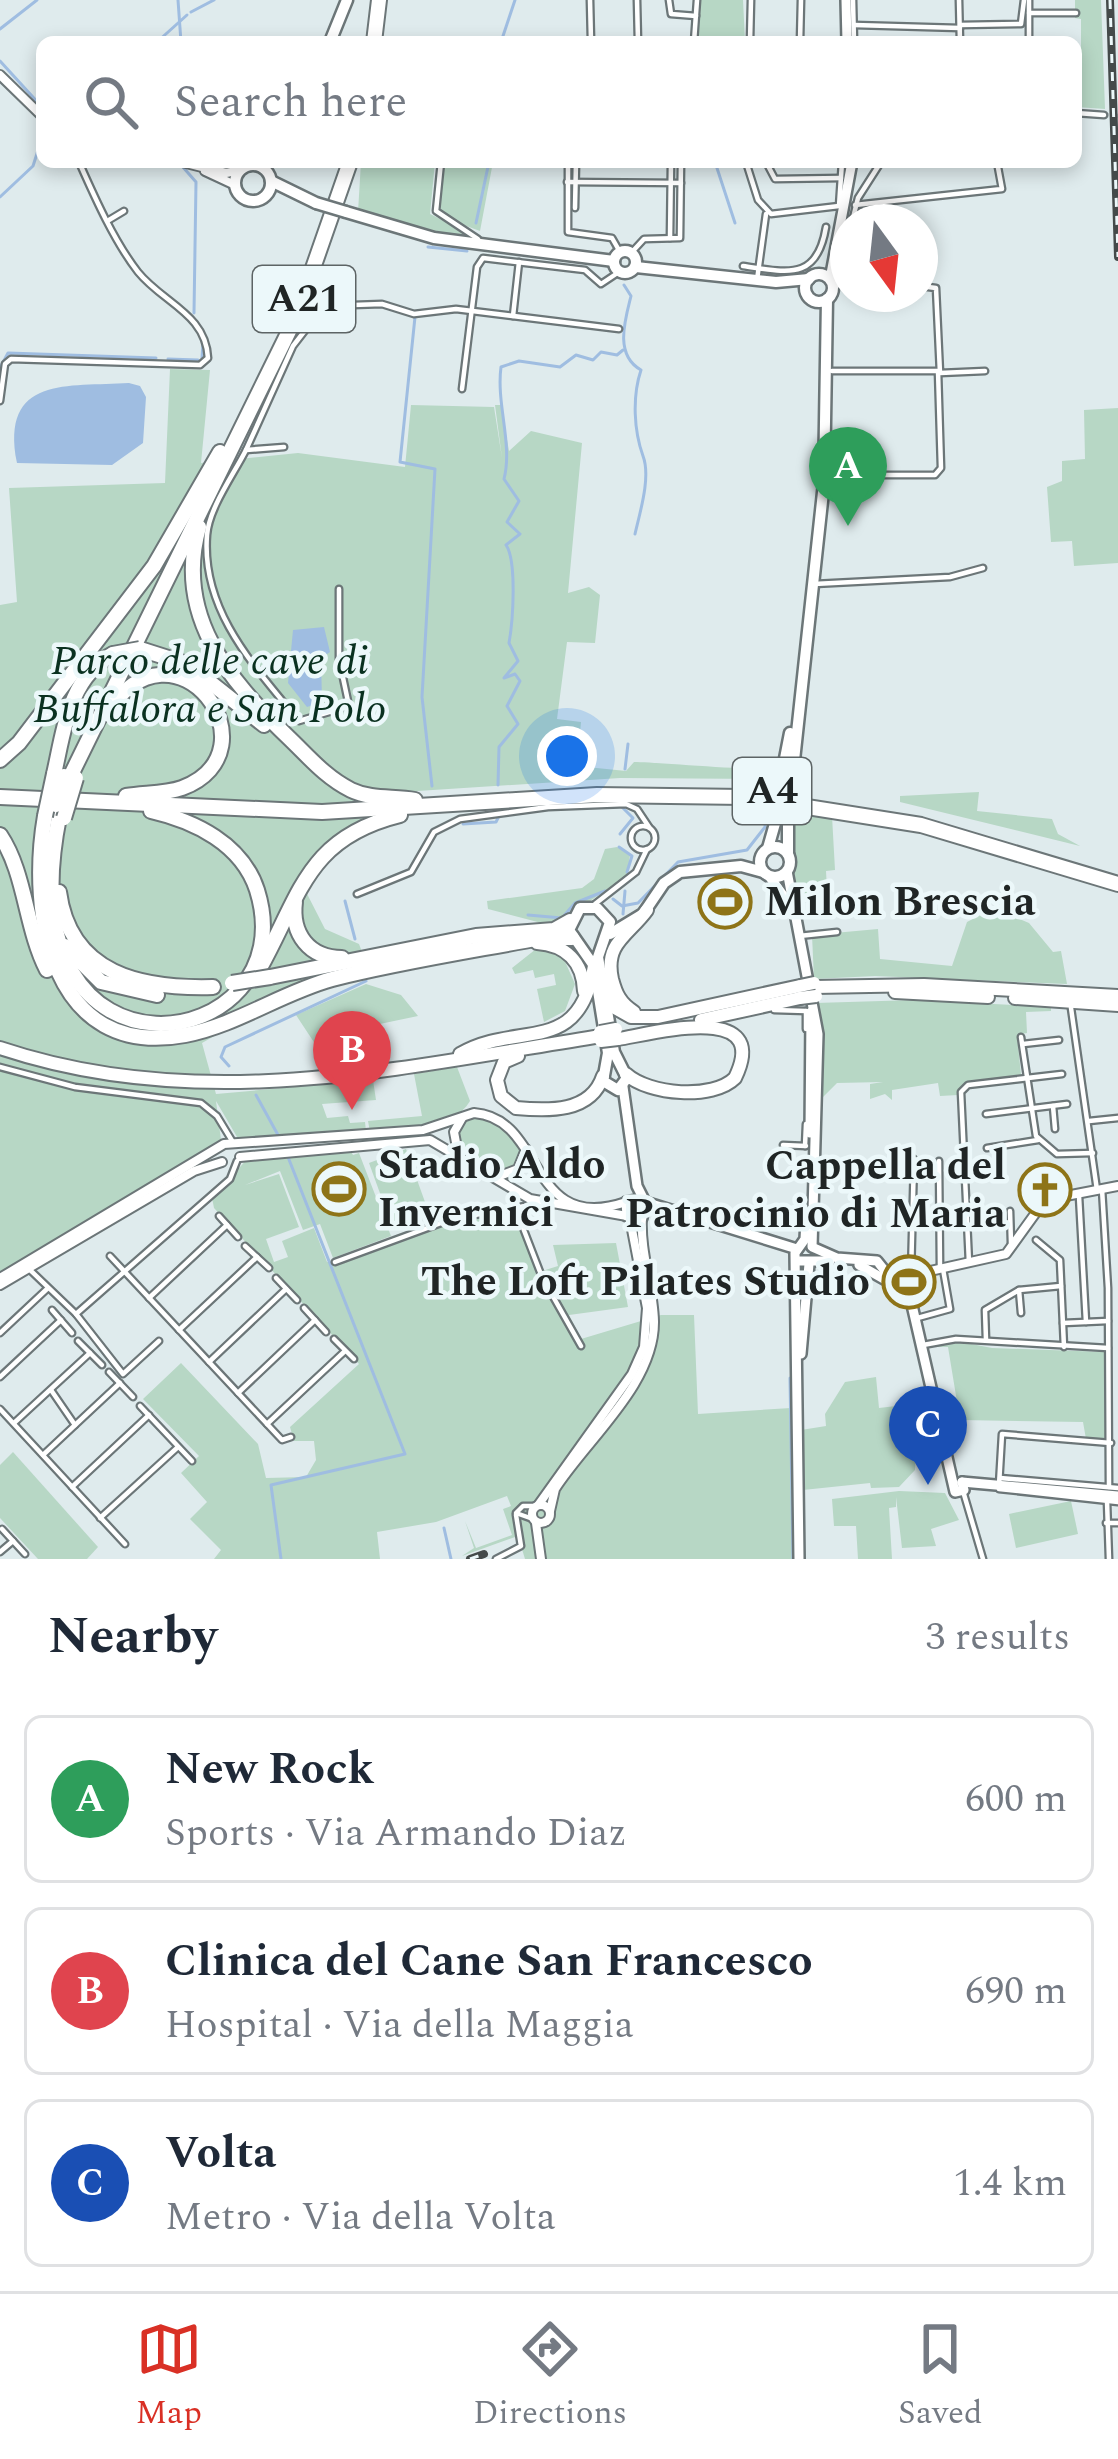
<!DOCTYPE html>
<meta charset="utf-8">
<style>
body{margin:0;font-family:Spectral,serif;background:#f6f6f7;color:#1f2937}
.compass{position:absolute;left:830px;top:204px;width:108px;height:108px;border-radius:50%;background:#fff;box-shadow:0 6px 18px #0003;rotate:165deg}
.you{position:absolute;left:567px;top:756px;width:42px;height:42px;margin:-30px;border:9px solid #fff;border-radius:50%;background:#1a73e8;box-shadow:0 0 0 18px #1a73e833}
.badge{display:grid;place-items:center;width:78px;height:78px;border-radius:50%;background:#d93025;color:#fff;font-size:39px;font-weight:700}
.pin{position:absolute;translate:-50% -99px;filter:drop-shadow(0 3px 6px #0008)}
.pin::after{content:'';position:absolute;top:63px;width:42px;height:36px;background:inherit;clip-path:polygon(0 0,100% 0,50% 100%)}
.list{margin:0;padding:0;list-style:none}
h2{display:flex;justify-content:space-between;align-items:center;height:156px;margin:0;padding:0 48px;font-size:51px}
h2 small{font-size:39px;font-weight:400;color:#747a83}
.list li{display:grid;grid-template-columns:78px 1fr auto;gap:36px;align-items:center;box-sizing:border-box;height:168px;margin:0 24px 24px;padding:0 24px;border:3px solid #e0e1e3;border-radius:18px}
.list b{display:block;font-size:45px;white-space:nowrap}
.list p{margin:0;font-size:39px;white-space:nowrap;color:#747a83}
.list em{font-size:39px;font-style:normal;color:#747a83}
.icon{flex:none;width:66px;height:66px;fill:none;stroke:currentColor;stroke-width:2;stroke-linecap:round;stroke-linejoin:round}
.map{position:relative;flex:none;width:1118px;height:1559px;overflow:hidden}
.search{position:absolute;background:#fff;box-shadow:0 6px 18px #0003;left:36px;right:36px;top:36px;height:132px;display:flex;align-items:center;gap:30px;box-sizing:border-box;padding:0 42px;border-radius:18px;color:#747a83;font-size:45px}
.sheet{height:732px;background:#fff}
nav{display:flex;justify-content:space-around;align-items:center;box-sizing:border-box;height:168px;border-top:3px solid #e0e1e3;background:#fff;font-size:33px;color:#747a83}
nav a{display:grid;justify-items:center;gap:6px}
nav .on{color:#d93025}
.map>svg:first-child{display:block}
</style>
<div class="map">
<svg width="1118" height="1559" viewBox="0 0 1118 1559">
<rect width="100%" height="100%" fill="#dfebed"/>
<g fill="#b7d7c5">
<polygon points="699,0 743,0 745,41 697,40"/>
<polygon points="1075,0 1101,0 1105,109 1076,107 1076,89 1081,88 1081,19 1075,18"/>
<polygon points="361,162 435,162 430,214 469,233 468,240 358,212"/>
<polygon points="485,162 493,162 480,231 450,220 438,206 443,165 484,168"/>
<path d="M170 369 210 370 201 463 298 453 405 467 411 405 494 407 502 458 495 405H501L509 451 531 431 582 443 568 593 589 587 600 595 595 643 567 642 557 719 581 722 577 766 626 771 634 762C658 762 758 772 771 767L769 779 620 778 402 792 381 825 331 852 304 888 325 929 359 944 362 952 202 1043 216 1094 373 1080 376 1100 322 1104 327 1118 348 1116 350 1123 365 1122 366 1131 240 1142 216 1101 221 1140 215 1150 0 1274V605L17 602 9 488 165 483Z"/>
<polygon points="1118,408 1118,563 1074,566 1072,541 1051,542 1047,487 1062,481 1062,461 1085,459 1084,410"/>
<polygon points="979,792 977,811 1052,819 1058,834 1080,846 900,802 900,796"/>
<polygon points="791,811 832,816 835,870 826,871 827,890 819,891 819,899 797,900 790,874"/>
<polygon points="617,847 630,855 627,876 553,926 488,909 487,901 582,888 594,879 605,849"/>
<polygon points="994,908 1029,923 1053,952 1061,951 1067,984 875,976 814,979 812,935 878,929 880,959 952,966 967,922"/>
<polygon points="536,949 563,957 575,984 565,1011 544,1022 537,989 556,985 554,974 535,978 533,970 515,974 512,968"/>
<polygon points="366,984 401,995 418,1016 327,1035 331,1058 325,1059 296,1015"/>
<polygon points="915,1000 1051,1007 1051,1011 1026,1012 1027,1033 1017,1035 1021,1075 967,1082 958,1095 940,1096 938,1083 892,1090 892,1100 885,1094 870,1099 870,1084 883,1082 837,1083 822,1098 822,1042 815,1003"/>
<path d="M457 1067 470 1101C453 1131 401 1129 370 1132L368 1121 422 1116 414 1074Z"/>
<path d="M469 1115C491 1117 510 1129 522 1147L518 1165 493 1172 463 1151 456 1137 460 1123Z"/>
<polygon points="349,1148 353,1155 359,1153 391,1236 333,1258 320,1224 303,1230 280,1171 245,1185 279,1174 299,1227 266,1239 274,1262 288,1257 282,1241 314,1228 327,1262 337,1263 439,1224 516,1208 539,1272 558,1266 553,1245 616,1243 628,1307 569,1315 581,1339 661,1315 694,1315 698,1414 791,1408 795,1559 525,1559 518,1536 462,1556 474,1548 465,1521 476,1548 512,1535 503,1509 511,1506 507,1496 436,1522 377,1532 380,1559 214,1559 221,1550 190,1519 207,1502 181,1473 199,1456 143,1399 181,1363 258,1444 266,1478 306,1477 316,1460 314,1441 294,1441 290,1427 359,1364 214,1208 212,1198 249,1157"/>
<polygon points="406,1149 430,1216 393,1229 369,1163"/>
<polygon points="956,1341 992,1348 1105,1352 1109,1440 1086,1439 1083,1422 960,1420 948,1347 927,1347"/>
<polygon points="876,1377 879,1408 930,1402 938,1437 927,1417 916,1417 922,1438 916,1444 915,1470 899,1487 871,1488 870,1483 803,1490 801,1430 826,1426 825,1414 845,1382"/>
<polygon points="13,1452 98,1547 87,1559 38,1559 0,1518 0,1465"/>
<polygon points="899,1491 945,1493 959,1520 931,1529 936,1546 902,1548 896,1497 896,1507 889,1508 892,1559 858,1559 856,1526 834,1526 832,1499"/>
<polygon points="1071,1501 1078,1534 1016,1548 1009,1514"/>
</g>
<g fill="#9fbde1">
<path d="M129 383 140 386 146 397 143 443 112 465 17 463C0 375 68 387 129 383Z"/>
<polygon points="324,627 330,652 321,658 322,702 307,707 288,683 293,630"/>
</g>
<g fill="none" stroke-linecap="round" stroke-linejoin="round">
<g stroke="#9fbde1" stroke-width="3">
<polyline points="178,0 181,42"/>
<polyline points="191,12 214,0"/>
<polyline points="0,29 37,0"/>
<polyline points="157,42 187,15"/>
<polyline points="501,42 515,0"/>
<polyline points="0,61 42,107"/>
<polyline points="715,162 735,223"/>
<polyline points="182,166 196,182 194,313"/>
<polyline points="0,197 33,166 42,138"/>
<polyline points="476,223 489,162"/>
<polyline points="428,247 467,251"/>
<path d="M624 285 631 296C625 320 614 355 641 370 632 397 634 431 643 456 651 477 640 512 635 534"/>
<polyline points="415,317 400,462 435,469 422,697 432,786"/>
<polyline points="202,358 203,342"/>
<polyline points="168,359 198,360"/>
<polyline points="0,368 8,353 156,358"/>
<polyline points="625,769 628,744"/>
<path d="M498 785 499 747 518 724 507 706 520 681 515 674 504 678 518 661 509 643C513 621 517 561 506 545L520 534 507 522 519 501 504 479C513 444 496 404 501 367L519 361 560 367 576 355 593 360 601 352 617 355 623 350"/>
<polyline points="463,824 496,822 499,816"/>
<polyline points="620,834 633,818 622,807"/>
<polyline points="619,847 632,856 627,872"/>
<polyline points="613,899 622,906 638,903 678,862 747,850 765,827 766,811"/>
<polyline points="345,901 355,939"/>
<polyline points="623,914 625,891"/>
<polyline points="528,915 562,918 575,903 605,891"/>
<polyline points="229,1066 221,1057 225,1047 366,981"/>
<polyline points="256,1095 278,1135"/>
<polyline points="790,1378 793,1559"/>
<polyline points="444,1528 451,1559"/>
<polyline points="281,1559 271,1485 405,1454 288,1157"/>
</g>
<polyline stroke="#b9c3c5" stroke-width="4.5" stroke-dasharray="4.5 2" stroke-linecap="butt" points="1104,115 1118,116"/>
<g stroke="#6c7678" stroke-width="9">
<g id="minor">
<polyline points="590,0 591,41"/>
<polyline points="637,0 638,42"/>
<polyline points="669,0 671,14 696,16"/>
<polyline points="853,0 854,42"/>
<polyline points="959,0 960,42"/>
<polyline points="1029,0 1029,42"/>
<polyline points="1029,13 1076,13"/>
<polyline points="854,25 960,28"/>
<polyline points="960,25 1021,24 1024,0"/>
<polyline points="554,42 629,42"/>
<polyline points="694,42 697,0"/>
<polyline points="750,42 751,0"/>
<polyline points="800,42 801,0"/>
<polyline points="1076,113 1104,115"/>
<polyline points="441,162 436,211 478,239"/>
<polyline points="568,162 568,232 612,238 620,252"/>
<polyline points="746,162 758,200 771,214 839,206 842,162"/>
<polyline points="766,162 775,179 841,178"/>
<polyline points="567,182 681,183"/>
<polyline points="855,205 1002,189 997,162"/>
<polyline points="575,208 576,162"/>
<polyline points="109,220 124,211"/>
<polyline points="852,222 858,198 881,162"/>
<polyline points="670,238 671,162"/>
<polyline points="632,252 644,239 680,238 681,162"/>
<path d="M743 266C787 272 817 282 826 227"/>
<polyline points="757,280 766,214"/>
<polyline points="920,286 936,288 940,373 985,371"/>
<polyline points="833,288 848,279"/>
<polyline points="513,316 519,262"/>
<polyline points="462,389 477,267 483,258 585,270 601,284 619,272"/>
<path d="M0 401 5 364 11 359 200 365 208 358C206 314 163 303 138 272 114 241 95 198 79 162"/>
<polyline points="284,447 246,450 293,346 324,306 382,304 414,314 456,309 619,329"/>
<path d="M246 450C234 474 209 508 207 535 201 611 255 667 299 721L349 706 339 659V589"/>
<polyline points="831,475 935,475 941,468 938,371 832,371"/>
<polyline points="814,584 950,577 983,568"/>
<circle cx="643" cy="838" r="12"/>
<polyline points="357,894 411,872 434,832 460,819 548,807 626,804 637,809 649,827"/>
<polyline points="595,904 636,872 647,849"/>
<polyline points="799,936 837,932"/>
<polyline points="1071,1008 1097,1190"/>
<polyline points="774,1010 806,1011"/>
<polyline points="806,1011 806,1029"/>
<polyline points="1021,1037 1036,1136 1057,1154 1093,1153"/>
<polyline points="1023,1044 1059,1040"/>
<polyline points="0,1067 75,1087 201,1103 217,1116 234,1144"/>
<polyline points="1053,1106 1055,1129"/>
<polyline points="986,1114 1067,1104"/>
<polyline points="1089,1121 1118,1118"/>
<polyline points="783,1145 806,1146"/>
<polyline points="805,1146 806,1124"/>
<polyline points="987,1148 1038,1140"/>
<polyline points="939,1161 940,1269"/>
<polyline points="1102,1189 1108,1288 1109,1487"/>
<polyline points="1079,1196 1086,1322"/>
<polyline points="515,1207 542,1277 581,1346"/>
<polyline points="1010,1211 1011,1243"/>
<polyline points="219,1216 238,1237"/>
<polyline points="1036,1240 1060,1260 1064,1347"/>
<polyline points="245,1246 269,1268"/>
<polyline points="110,1256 282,1440 291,1437"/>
<polyline points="335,1262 452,1219 542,1203"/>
<polyline points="969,1263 961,1092 968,1085 1062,1074"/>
<polyline points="28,1268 76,1314 123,1374 159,1341"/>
<polyline points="911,1275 914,1159"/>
<polyline points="276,1278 297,1300"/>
<polyline points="1019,1290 1021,1313"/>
<polyline points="149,1298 227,1225"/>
<polyline points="304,1308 326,1332"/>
<polyline points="52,1310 72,1333"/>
<polyline points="76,1314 230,1179 237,1161"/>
<polyline points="914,1319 950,1309 943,1269"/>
<polyline points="1063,1323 1108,1321"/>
<polyline points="179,1330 257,1257"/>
<polyline points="0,1333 48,1288"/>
<polyline points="334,1339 354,1359"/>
<polyline points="986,1340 985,1310 1019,1290 1061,1286"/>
<polyline points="78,1341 102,1365"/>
<polyline points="923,1345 956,1339 1108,1348"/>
<polyline points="209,1362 286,1289"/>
<polyline points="109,1372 133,1397"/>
<polyline points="0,1377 61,1320"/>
<polyline points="51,1390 75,1425"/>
<polyline points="238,1393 315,1320"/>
<polyline points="140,1406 192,1461"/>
<polyline points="0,1409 125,1544"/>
<polyline points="14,1423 90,1353"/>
<polyline points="267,1424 345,1351"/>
<polyline points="43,1455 120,1383"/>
<polyline points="1000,1478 1118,1488"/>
<polyline points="999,1485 1002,1434 1111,1443"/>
<polyline points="72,1487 149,1415"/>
<polyline points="999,1489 1118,1502"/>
<polyline points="963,1491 983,1559"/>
<polyline points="1107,1501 1109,1559"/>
<polyline points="100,1518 178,1447"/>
<polyline points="533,1519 516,1513 523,1506 536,1506"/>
<polyline points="1106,1523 1118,1523"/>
<polyline points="2,1529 25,1554"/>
<polyline points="0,1552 13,1541"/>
<polyline points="496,1559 521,1546 516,1515"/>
</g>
</g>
<g stroke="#6c7678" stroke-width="12">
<g id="tertiary">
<polyline points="0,75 42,116"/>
<polyline points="182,162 226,173 241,170"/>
<polyline points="205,171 235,185"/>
<polyline points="458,1153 454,1132 462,1118"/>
<polyline points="240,1157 430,1140 530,1199 627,1216"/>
<polyline points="497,1177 518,1169 526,1149"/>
<path d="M0 1278 224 1144 423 1130 474 1113C546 1118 527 1236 626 1202"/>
<polyline points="890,1280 1006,1254 1045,1200 1118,1186"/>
<polyline points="0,1285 194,1171 222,1162"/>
<polyline points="539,1504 632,1374 644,1347 647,1308 630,1219"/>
<circle cx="541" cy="1514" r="9"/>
<path d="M550 1511 555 1489C587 1439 655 1384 654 1321 653 1286 640 1252 642 1218"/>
<polyline points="536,1523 541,1559"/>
</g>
</g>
<g stroke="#6c7678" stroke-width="14">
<g id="secondary">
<polyline points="846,0 847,42"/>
<polyline points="830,279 852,162"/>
<polyline points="787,871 818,1034 812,1247 837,1258 877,1261 912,1305 955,1492 964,1490 962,1482"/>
<polyline points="769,876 788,902"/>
<polyline points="623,1087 637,1186 645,1202 797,1249"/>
<polyline points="810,1133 811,1012"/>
<polyline points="642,1199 626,1202 627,1216 642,1218 645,1202"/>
<polyline points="798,1261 830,1261"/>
<polyline points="859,1265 891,1283"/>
<polyline points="801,1354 809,1264"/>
<polyline points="962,1482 1118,1496"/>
<polyline points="799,1559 795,1253 805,1239 806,1221"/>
</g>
</g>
<g stroke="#6c7678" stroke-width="15">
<g id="primary">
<polyline points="330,42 347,0"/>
<circle cx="253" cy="183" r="18"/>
<polyline points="271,181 316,203"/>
<polyline points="346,212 434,238 614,261"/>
<circle cx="625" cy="262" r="11"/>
<polyline points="636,267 776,282 809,279"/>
<circle cx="819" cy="288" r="14"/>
<polyline points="781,779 790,733"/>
<polyline points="792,779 824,483 827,299"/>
<circle cx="775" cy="862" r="15"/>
<polyline points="768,848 778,813"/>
<polyline points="788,854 788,813"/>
<polygon points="580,908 597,908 610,922 598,957 614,1052 627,1078 618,1090 603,1081 608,1053 594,966 569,930"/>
<polyline points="610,934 643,914 664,883 680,872 741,866 763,872"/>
</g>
</g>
<g stroke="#6c7678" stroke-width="16">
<g id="trunk">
<path d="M537 943C566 945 583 962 584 991"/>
<polyline points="602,979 615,1008 631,1017 658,1017 800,986"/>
<polyline points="815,987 924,985 1118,996"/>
<polyline points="895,992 988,997"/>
<polyline points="1015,998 1118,1005"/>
<path d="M634 1012C620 1003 616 994 612 979 604 943 629 935 647 910"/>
<polyline points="701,1020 800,998"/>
<path d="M618 1039C651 1034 773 1000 735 1078 713 1100 649 1095 626 1074"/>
<path d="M0 1048C200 1115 399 1068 601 1036"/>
<path d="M460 1054C519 1020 579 1058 594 966"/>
<path d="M518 1056 504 1062 497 1080 501 1096 516 1108C548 1111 591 1113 603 1076"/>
</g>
</g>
<g stroke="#6c7678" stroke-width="18">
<g id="motorway">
<polyline points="374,42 379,0"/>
<path d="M199 527C174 615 228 679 288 737 308 756 325 777 351 790 372 800 393 796 415 800"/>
<polyline points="140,649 187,664 264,725"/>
<path d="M106 714C176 606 280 751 182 788 165 794 145 793 126 796"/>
<polyline points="0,760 19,743 154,566 220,452"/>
<path d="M54 774C64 730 69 677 113 654"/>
<polyline points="70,777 296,317 350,162"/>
<polyline points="0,797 322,812 597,795 744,797 921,825 1118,884"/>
<path d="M45 816C28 914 51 1060 185 1035 237 1025 281 993 332 979 399 962 471 951 540 938H572"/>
<path d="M59 817C1 1105 309 1056 257 890 242 844 195 821 151 811"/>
<path d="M0 835C26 874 25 927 47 970"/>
<path d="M59 892C70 975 142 989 213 987"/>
<path d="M295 902C291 934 309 958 342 958"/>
<polyline points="65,946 101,982 157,995"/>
<path d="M260 968C301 894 307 838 400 815"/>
<polyline points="270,977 476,936 554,930 570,921"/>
</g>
</g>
<use href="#minor" stroke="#fff" stroke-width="4.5"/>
<use href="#tertiary" stroke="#fff" stroke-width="8"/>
<use href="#secondary" stroke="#fff" stroke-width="9"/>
<use href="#primary" stroke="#fff" stroke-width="10"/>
<use href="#trunk" stroke="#fff" stroke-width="12"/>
<use href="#motorway" stroke="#fff" stroke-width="14"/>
<g stroke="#444a4a" stroke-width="8">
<g id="rail">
<polyline points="1110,0 1118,257"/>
<polyline points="470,1559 484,1554"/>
</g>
</g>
<use href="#rail" stroke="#ecf8fa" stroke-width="3" stroke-dasharray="9" stroke-linecap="butt"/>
<g stroke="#6c7678" stroke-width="15" stroke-linecap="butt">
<g id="primary-bridge">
<polyline points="316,203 346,212"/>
<polyline points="778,813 781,779"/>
<polyline points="788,813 792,779"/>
</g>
</g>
<g stroke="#6c7678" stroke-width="16" stroke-linecap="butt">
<g id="trunk-bridge">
<polyline points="800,986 814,983"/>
<polyline points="800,998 816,996"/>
<polyline points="600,1032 616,1029"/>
<polyline points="601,1041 618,1039"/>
</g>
</g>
<g stroke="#6c7678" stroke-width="18" stroke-linecap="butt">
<g id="motorway-bridge">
<polyline points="113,654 140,649"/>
<polyline points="56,805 64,776"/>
<polyline points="45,816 54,774"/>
<polyline points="64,818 76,778"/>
<polyline points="232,983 270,977"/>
</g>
</g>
<use href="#primary-bridge" stroke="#fff" stroke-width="10"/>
<use href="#trunk-bridge" stroke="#fff" stroke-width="12"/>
<use href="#motorway-bridge" stroke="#fff" stroke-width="14"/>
</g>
<defs>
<g id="stadium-ring" transform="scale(2.7)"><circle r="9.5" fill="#ecf8fa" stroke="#8e7418" stroke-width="1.5"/><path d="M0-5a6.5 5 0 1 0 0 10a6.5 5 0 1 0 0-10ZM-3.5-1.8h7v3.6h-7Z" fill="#8e7418"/></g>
<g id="church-ring" transform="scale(2.7)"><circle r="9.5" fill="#ecf8fa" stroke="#8e7418" stroke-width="1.5"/><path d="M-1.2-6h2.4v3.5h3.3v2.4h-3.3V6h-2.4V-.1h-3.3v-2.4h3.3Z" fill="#8e7418"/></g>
</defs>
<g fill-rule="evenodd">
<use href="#stadium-ring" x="725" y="902"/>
<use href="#stadium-ring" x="339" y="1189"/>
<use href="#church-ring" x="1045" y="1190"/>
<use href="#stadium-ring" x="909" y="1282"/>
</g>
<g text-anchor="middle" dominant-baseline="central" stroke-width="9" stroke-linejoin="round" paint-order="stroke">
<g fill="#ecf8fa" stroke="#5d6465" stroke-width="3">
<rect x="253" y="266" width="102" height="66" rx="9"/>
<rect x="733" y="758" width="78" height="66" rx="9"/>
</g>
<g font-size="39" font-weight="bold" fill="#202525">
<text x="304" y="299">A21</text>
<text x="772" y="791">A4</text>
</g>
<g font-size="42" font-style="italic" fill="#0a3120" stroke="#ecf8fa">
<text x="210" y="661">Parco delle cave di<tspan x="210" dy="48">Buffalora e San Polo</tspan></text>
</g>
<g font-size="42" font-weight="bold" fill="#202525" stroke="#ecf8fa" text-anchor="start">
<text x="764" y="902">Milon Brescia</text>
<text x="378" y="1165">Stadio Aldo<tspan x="378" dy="48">Invernici</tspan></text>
<text x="1006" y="1166" text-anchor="end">Cappella del<tspan x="1006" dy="48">Patrocinio di Maria</tspan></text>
<text x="870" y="1282" text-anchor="end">The Loft Pilates Studio</text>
</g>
</g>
</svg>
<svg class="compass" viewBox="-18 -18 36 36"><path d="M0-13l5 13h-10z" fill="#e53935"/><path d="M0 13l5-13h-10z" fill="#747a83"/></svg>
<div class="you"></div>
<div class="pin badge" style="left:848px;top:526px;background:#2e9e5b">A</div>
<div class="pin badge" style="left:352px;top:1110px;background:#e0444e">B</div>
<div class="pin badge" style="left:928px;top:1485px;background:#1a4fb4">C</div>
<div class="search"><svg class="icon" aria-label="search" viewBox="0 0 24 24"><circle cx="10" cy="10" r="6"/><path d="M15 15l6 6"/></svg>Search here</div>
</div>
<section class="sheet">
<h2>Nearby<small>3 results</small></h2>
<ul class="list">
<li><span class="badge" style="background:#2e9e5b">A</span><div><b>New Rock</b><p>Sports · Via Armando Diaz</p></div><em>600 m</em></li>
<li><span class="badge" style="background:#e0444e">B</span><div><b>Clinica del Cane San Francesco</b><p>Hospital · Via della Maggia</p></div><em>690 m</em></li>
<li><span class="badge" style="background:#1a4fb4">C</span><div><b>Volta</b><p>Metro · Via della Volta</p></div><em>1.4 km</em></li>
</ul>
</section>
<nav>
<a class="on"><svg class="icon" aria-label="map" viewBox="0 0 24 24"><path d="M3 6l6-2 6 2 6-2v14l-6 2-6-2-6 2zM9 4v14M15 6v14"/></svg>Map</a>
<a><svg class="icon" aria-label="directions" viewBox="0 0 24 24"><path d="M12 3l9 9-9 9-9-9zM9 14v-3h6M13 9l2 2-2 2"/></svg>Directions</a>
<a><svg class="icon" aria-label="saved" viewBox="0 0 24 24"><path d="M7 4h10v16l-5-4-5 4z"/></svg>Saved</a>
</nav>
